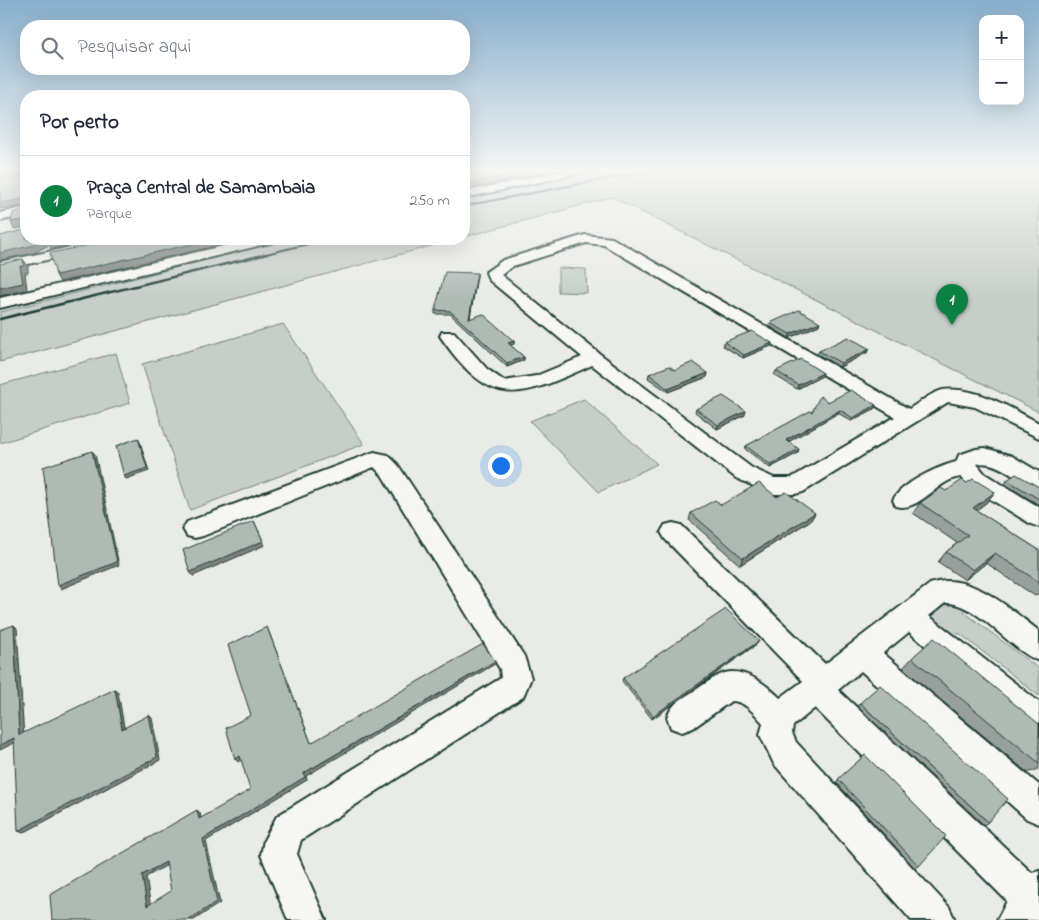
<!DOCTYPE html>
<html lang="pt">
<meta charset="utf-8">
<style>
body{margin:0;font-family:"Indie Flower",sans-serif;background:#f6f6f7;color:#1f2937}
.controls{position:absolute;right:15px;top:15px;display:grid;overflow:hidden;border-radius:10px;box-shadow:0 5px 20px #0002}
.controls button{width:45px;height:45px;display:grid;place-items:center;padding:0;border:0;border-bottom:1px solid #e0e1e3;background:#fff;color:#1f2937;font:25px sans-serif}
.you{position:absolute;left:500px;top:465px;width:18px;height:18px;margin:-12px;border:4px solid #fff;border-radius:50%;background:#1a73e8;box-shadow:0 0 0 8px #1a73e833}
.badge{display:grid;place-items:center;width:32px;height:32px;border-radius:50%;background:#0b8043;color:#fff;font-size:16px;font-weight:700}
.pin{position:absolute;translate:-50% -41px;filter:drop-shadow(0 1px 2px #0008)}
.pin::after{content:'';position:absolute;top:26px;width:18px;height:15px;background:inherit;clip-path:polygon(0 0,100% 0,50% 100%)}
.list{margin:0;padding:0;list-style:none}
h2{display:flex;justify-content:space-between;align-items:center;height:65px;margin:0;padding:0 20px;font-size:21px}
h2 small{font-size:16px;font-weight:400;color:#747a83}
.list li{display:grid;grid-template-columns:32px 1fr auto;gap:15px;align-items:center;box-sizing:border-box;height:90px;padding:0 20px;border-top:1px solid #e0e1e3}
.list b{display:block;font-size:19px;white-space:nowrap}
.list p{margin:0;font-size:16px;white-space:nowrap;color:#747a83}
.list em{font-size:16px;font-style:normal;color:#747a83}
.icon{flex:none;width:28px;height:28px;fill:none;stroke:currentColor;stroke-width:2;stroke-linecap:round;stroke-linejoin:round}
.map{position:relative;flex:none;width:1039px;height:920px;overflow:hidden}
.search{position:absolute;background:#fff;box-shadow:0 5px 20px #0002;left:20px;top:20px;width:450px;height:55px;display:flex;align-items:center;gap:12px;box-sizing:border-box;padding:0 18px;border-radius:20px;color:#747a83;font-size:19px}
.panel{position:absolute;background:#fff;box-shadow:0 5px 20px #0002;left:20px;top:90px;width:450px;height:155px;border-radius:20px}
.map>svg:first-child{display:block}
</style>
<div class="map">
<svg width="1039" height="920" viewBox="0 0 1039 920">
<rect width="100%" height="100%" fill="#e9ebe7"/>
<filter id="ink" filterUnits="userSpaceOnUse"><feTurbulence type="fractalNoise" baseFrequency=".02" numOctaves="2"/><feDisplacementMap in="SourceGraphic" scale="10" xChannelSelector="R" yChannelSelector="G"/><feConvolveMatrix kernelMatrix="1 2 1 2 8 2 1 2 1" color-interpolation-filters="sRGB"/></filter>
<g filter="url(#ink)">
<g fill="#c7cec9" stroke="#73867e">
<polygon points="569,170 1039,170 1039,412 612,197 464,237 464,195"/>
<polygon points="291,239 457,239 0,362 0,312"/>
<polygon points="558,268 586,269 587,293 558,292"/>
<polygon points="283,324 364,444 190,510 142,364"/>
<polygon points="116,353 130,403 0,443 0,385"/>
<polygon points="584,399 657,464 599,492 530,421"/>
<polygon points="942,601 969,604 964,612 1039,669 1039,696 959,633 951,640 928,617"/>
</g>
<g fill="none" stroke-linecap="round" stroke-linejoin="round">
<g stroke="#1f3d34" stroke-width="4">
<g id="minor">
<polygon points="566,170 587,170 582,173 464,198 464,192"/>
<polygon points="26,207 26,215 0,221 0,213"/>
<path d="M585 235 612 238 909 409C919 403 932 392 943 390 976 386 1011 408 1039 423V438L975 407 948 402 803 492 795 494H771L736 478 592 365C517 399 492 411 440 336L442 332H454L487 369 504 381 536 376 582 357 489 280 486 272 503 260ZM586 243 604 245 895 417 791 478H774L752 468 600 354 501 275 513 266Z"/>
<polygon points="109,239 133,239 126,243 0,270 0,262"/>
<polygon points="253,239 276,239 274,242 0,308 0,298"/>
<path d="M985 448 1012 456 1039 472V490C1019 484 999 459 977 464L985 474 1039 507V527L1031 524 969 486 961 477C937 479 920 513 896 506L893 500C902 483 937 467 956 462L959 455 976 449Z"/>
<polygon points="374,452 388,455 398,465 524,656 531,678 523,697 301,840 297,854 326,920 288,920 261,855 264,840 277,816 501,678 500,669 382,475 374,467 203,536 195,538 187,536 183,529 187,522"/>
<path d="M673 523 681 525 825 664 930 584C969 570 1010 609 1039 631V661C1009 650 977 601 945 603L929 616 1039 702V736L1028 732 909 632 883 653 1039 785V824L1027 819 861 671 838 690 1032 873 1039 871V920H997L1007 901 815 708 793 726 792 733 796 742 949 907 955 920H911L774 764 760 735 763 723C754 713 745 701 731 701L693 728 682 732 671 728 667 717C673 702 682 699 694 691 704 685 714 676 725 673 745 668 767 685 780 698L803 681 665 539 661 532 665 525Z"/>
</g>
</g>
<use href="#minor" fill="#f6f6f2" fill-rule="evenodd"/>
<g stroke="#1f3d34" stroke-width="2">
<polyline points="464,206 653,170"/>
<polyline points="262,255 329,239"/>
</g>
<polyline stroke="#1f3d34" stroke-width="2.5" points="0,319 267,254"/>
</g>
<g fill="#97a09c" stroke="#1f3d34">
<polygon points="477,273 477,276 470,318 514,341 514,344 510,345 524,357 524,360 507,367 450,314 435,314 435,310"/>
<polygon points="770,323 819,325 789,338 769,326"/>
<polygon points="724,342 772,343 771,346 743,358 723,346"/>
<polygon points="870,349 868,352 840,367 817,354 819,351"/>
<polygon points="675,370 708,373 707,377 668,392 648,378 649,374"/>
<polygon points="776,371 823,373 822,376 797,389 774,375"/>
<polygon points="828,402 876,405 874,409 851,421 838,413 788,442 798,453 770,468 745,449 746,446 812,412"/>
<polygon points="696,409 745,415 717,429 695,412"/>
<polygon points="1007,480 1039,487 1039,505 1005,484"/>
<polygon points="777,497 815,513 811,520 740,565 689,520 691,513 721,505"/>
<polygon points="987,502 976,510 1039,550 1039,593 1035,596 986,563 965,580 938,562 946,552 957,543 913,513 920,503"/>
<polygon points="757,644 652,719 622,681 623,678"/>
<polygon points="915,655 1039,724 1039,768 1033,772 1032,771 1028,773 903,668"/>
<polygon points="860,703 988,822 984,825 857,706"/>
<polygon points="865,755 919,866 915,868 836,782"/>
</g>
<g fill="#7b827f" stroke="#1f3d34">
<polygon points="15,170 23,170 26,175 0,179 0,172"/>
<polygon points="529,170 556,170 464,190 464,184"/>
<polygon points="24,199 26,206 0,209 0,203"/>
<polygon points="23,220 26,227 14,229 11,222"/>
<polygon points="44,239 101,239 51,249 49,245 34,253 0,260 0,253"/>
<polygon points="214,239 232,239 233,242 60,282 56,275"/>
<polygon points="23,259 28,266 28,273 25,273 27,290 0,296 0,288 20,266"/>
<polygon points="477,273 477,276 469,322 469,319"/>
<polygon points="820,322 819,325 789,338 790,334"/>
<polygon points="514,341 514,344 508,346 508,343"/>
<polygon points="772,343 771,346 743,358 744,355"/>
<polygon points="870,349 868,352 840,367 841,363"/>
<polygon points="524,357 524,360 507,367 507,363"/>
<polygon points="708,373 707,377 668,392 668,389"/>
<polygon points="823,373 822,376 797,389 798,385"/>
<polygon points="876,405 874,409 851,421 853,418"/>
<polygon points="840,410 838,413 785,444 786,440"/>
<polygon points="746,411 745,415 717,429 718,425"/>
<polygon points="138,438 140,442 149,471 126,479 124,476"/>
<polygon points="799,449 798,453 770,468 771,465"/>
<polygon points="92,451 95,454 119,565 61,589 58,585"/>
<polygon points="995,492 987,502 965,519 973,508"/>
<polygon points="815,513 811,520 740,565 743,558"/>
<polygon points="254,521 265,545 193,576 190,572"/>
<polygon points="995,553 986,563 965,580 973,570"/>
<polygon points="14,625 17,628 24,738 19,735"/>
<polygon points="267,627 268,630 312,746 311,743"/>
<polygon points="759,641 757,644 652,719 653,716"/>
<polygon points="495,661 495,664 306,776 307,780 206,841 220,903 194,920 188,920 203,839 304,773"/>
<polygon points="115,689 118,692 125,732 122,729"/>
<polygon points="149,715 152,718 160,760 23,833 18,831"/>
<polygon points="14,738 18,741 0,750 0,745"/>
<polygon points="240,756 242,759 238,762 235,759"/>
<polygon points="197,810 200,813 202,822 199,819"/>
<polygon points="166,862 169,864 146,877 151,908 147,906 142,875"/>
</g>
<g fill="#b0bab5" stroke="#1f3d34" fill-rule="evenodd">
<polygon points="0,170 15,170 0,172"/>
<polygon points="23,170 26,170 26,239 44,239 30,246 0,253 0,236 24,230 23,220 11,222 13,213 24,209 24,199 0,203 0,181 25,177"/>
<polygon points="464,170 529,170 464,184"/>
<polygon points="47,239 65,239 48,242"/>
<polygon points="120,239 214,239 56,275 50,253"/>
<polygon points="23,259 24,266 20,266 23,283 0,288 0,264"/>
<polygon points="445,272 477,273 469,319 483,314 514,341 508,343 524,357 507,363 450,311 435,310"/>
<polygon points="799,310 820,322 790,334 770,323"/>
<polygon points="752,331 772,343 744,355 724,342"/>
<polygon points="848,337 870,349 841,363 819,351"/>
<polygon points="801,359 823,373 798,385 776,371"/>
<polygon points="693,362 708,373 668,389 649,374 669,366 675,370"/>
<polygon points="851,390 876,405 853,418 840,410 786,440 799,449 771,465 746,446 810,411 812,412 820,396 828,402"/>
<polygon points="723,396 746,411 718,425 696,409"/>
<polygon points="138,438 147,468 124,476 116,446"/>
<polygon points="92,451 117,562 58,585 43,467"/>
<polygon points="1016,474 1039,487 1039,499 1007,480"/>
<polygon points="973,479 995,492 973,508 1039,550 1039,582 995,553 973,570 946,552 968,535 920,503 941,488 946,491 962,480 967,483"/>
<polygon points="759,483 777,497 786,492 815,513 743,558 691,513 715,500 721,505"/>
<polygon points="254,521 263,541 190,572 183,550"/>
<polygon points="726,609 759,641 653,716 623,678"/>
<polygon points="14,625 19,735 115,689 122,729 149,715 157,757 18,831 14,738 0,745 0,630"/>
<path d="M267 627 311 743 483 644 495 661 304 773 305 777 203 839 217 902 188 920H52L50 895 197 810 199 819 250 790 240 756 235 759 226 728 251 715 228 645ZM166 862 171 891 147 906 142 875Z"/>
<polygon points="934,638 1039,724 1039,763 912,658 915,655"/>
<polygon points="880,685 1008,799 988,822 860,703"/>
<polygon points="865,755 946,836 919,866 838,779"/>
</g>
</g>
<linearGradient id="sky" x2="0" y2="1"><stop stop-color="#88aecb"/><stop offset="0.57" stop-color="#f5f6f4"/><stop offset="1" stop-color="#f5f6f4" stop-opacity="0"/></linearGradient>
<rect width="1039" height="299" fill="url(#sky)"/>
</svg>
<div class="controls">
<button>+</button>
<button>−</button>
</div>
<div class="you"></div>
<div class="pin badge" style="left:952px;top:325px">1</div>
<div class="search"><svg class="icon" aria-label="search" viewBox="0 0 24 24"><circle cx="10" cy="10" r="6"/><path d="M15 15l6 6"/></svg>Pesquisar aqui</div>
<section class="panel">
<h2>Por perto<small></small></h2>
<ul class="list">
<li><span class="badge">1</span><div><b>Praça Central de Samambaia</b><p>Parque</p></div><em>250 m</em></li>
</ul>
</section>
</div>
